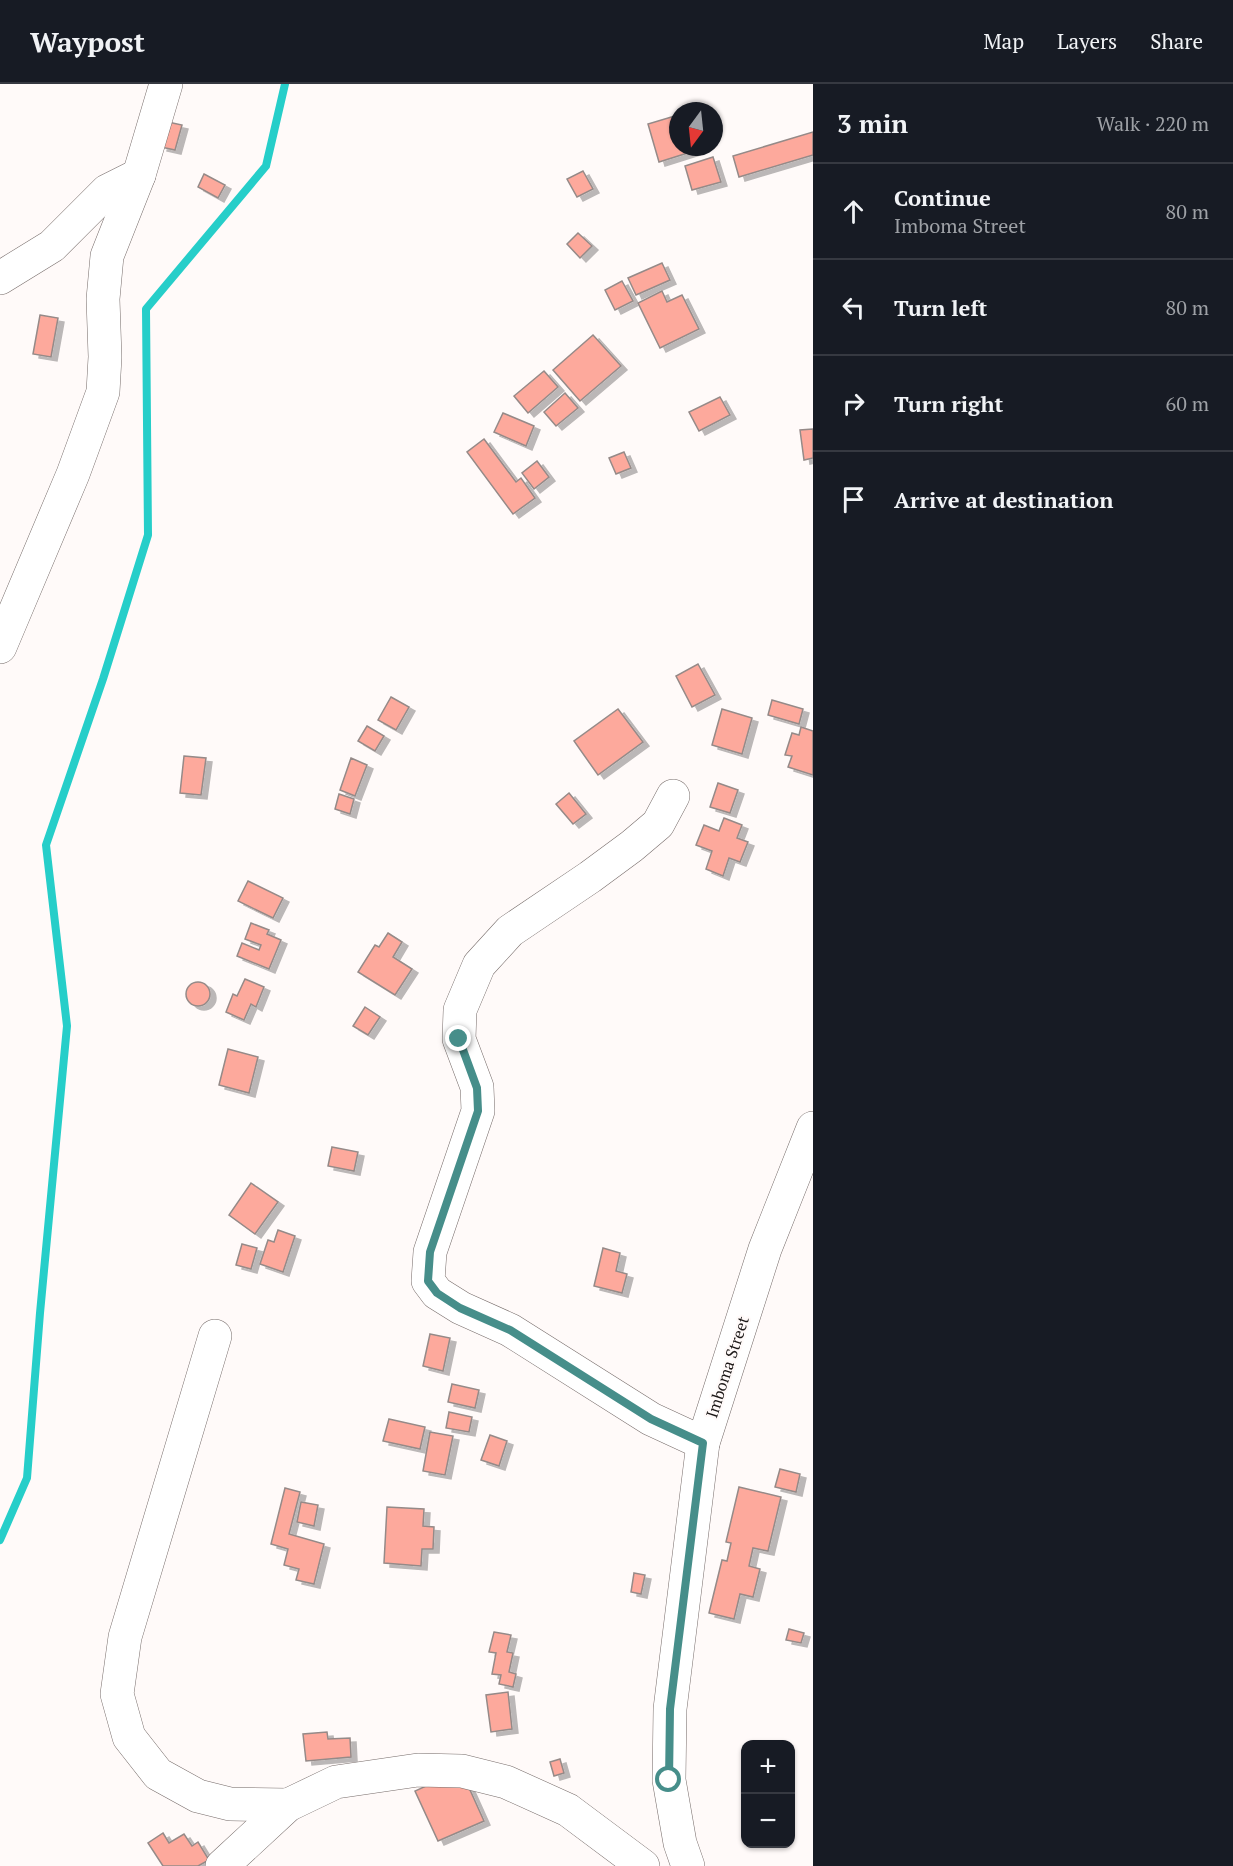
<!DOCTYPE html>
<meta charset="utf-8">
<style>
body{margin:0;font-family:"PT Serif",serif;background:#242831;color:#f1f3f6}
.controls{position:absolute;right:18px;bottom:18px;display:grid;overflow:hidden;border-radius:12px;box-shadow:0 2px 4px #0004}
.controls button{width:54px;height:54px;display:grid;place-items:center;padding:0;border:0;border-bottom:2px solid #363941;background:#171b24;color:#f1f3f6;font:30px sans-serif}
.compass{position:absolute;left:669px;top:18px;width:54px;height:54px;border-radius:50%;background:#171b24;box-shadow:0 2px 4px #0004;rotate:195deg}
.stop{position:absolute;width:18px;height:18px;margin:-14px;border:4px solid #468e8a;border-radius:50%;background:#fff}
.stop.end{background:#468e8a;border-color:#fff;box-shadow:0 2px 6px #0008}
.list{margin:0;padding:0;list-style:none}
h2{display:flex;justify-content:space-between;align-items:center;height:78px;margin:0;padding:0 24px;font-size:26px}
h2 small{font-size:20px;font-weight:400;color:#9ea1a6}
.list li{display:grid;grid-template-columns:39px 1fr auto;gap:18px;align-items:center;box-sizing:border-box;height:96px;padding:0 24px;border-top:2px solid #363941}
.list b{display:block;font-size:22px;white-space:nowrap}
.list p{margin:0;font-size:20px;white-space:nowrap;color:#9ea1a6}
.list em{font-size:20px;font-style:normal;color:#9ea1a6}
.icon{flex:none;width:33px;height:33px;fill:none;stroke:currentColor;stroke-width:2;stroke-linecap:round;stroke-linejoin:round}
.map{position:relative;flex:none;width:813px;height:1782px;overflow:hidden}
header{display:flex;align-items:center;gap:36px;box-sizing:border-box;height:84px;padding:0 30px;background:#171b24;border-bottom:2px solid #363941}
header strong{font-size:28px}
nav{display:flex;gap:33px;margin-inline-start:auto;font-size:21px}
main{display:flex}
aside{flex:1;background:#171b24}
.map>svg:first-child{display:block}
</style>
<header>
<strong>Waypost</strong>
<nav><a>Map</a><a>Layers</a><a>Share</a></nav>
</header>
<main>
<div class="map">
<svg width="813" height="1782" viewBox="0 0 813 1782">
<defs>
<filter id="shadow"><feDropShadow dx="6" dy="4" stdDeviation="0" flood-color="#0004"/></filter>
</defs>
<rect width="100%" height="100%" fill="#fffaf9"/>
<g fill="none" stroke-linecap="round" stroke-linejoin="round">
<polyline stroke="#26cec9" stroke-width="8" points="0,1456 27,1394 40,1229 67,942 46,761 103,595 148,451 146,225 266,82 285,0"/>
</g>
<g fill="#fda99c" stroke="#958a88" stroke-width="1.5" filter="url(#shadow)">
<polygon points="678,31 678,63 693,63 694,67 659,78 648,40"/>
<polygon points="168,38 182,41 175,66 161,63"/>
<polygon points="813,48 813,71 739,93 733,72"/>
<polygon points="713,73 721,98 692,106 685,82"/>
<polygon points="583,87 593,105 577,113 567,95"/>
<polygon points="204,90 225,101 218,114 198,103"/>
<polygon points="578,149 592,162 580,174 567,160"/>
<polygon points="662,179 670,196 636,211 628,194"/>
<polygon points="622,197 633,217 615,226 605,206"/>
<polygon points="662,207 667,218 682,211 699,245 660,264 638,219"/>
<polygon points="40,231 58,234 51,273 33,270"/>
<polygon points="593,251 621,282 580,317 553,286"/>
<polygon points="544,287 558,303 528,329 514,312"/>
<polygon points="565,309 578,324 556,342 544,328"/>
<polygon points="720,313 730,331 699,347 689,328"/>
<polygon points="503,329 534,342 526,362 494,348"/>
<polygon points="813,345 813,374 804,376 800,346"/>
<polygon points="484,355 516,398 521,394 535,414 513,430 467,368"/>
<polygon points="624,368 631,384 616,390 609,374"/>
<polygon points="537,377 549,393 534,405 522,389"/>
<polygon points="698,580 715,611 692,623 676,592"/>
<polygon points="391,613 409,623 396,646 378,636"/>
<polygon points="772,616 803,625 799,640 768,631"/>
<polygon points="618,625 643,658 598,691 574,657"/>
<polygon points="722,625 752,634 742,670 712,661"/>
<polygon points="367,642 384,652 375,667 358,657"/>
<polygon points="801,643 813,647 813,691 788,683 792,672 785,671 792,649 799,651"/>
<polygon points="184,672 206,674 201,711 180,709"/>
<polygon points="351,674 367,681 355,712 340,706"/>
<polygon points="718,699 738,706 730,729 710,723"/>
<polygon points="569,709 586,730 573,740 556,720"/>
<polygon points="339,710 354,715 350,730 335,725"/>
<polygon points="724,734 742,741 737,754 748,758 740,778 729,774 723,792 706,785 712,767 696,761 704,741 719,747"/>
<polygon points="248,797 283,814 273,834 238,817"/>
<polygon points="251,839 269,846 267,850 281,856 269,885 237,872 242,859 259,866 261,861 245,855"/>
<polygon points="388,849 402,858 393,873 412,885 395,911 358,888 375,861 379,863"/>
<polygon points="245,895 264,903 256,923 251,920 244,936 226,928 233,910 237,912"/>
<circle cx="198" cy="910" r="12"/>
<polygon points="365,923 380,933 368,951 353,942"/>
<polygon points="228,965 258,973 249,1009 219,1001"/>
<polygon points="332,1063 358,1068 354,1087 328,1082"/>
<polygon points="251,1099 278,1118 255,1150 229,1131"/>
<polygon points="278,1146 295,1152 283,1188 260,1180 268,1156 274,1158"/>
<polygon points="242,1160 257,1164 251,1185 236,1181"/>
<polygon points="603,1164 620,1169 616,1187 627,1190 622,1209 594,1202"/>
<polygon points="430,1250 450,1254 443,1287 423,1282"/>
<polygon points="452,1300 479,1306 475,1324 448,1318"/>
<polygon points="449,1328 472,1333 469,1348 446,1344"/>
<polygon points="389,1335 425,1343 420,1365 383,1357"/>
<polygon points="430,1348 453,1352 445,1391 423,1387"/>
<polygon points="490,1351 507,1357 499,1382 481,1376"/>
<polygon points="780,1385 800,1390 796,1408 775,1403"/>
<polygon points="739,1403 781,1413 768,1467 753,1464 749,1482 760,1485 753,1513 740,1510 734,1535 709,1529 722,1476 727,1477 731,1459 726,1458"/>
<polygon points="285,1404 300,1408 289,1450 324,1460 314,1500 296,1496 299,1485 284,1481 288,1465 271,1460"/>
<polygon points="301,1418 318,1421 314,1442 297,1438"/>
<polygon points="387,1423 424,1425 423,1442 434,1443 433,1465 422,1465 421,1482 384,1479"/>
<polygon points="634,1489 645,1491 641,1510 631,1508"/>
<polygon points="789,1545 804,1549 801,1559 786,1556"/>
<polygon points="494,1548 511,1551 507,1568 513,1569 509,1588 516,1590 513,1603 499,1600 501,1591 492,1590 496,1569 489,1568"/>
<polygon points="508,1608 512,1645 491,1648 486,1611"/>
<polygon points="327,1648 328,1655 350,1654 351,1673 306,1677 303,1650"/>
<polygon points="560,1675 564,1689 554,1692 550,1678"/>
<polygon points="461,1686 484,1737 438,1757 415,1707"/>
<polygon points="163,1749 169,1759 184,1750 192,1762 198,1758 209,1776 198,1782 163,1782 148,1759"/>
</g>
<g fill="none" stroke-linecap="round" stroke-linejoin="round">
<g stroke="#766c6a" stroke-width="34">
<g id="minor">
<polyline points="0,194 52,162 107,107 139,91"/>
<polyline points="0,563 73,390 103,308 105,273 103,215 107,172 139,91 166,0"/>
<polyline points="673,712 658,740 632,762 590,793 510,847 479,881 460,926 459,955 477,1003 478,1027 430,1168 428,1197 437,1209 461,1224 510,1246 651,1335 703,1359"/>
<polyline points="215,1252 125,1553 117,1610 129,1653 158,1690 198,1712 230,1720 288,1721"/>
<polyline points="222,1782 288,1721 336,1698 418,1686 462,1687 506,1698 568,1726 643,1782"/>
<polyline points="688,1782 680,1759 669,1696 670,1625 703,1359 765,1165 813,1044"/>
</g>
</g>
<use href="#minor" stroke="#fff" stroke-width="33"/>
</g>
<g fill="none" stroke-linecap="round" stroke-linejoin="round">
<polyline stroke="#468e8a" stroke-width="8" points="459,955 477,1004 478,1027 430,1168 428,1197 437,1209 460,1224 510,1246 651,1335 703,1359 670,1625 669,1696"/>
</g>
<g text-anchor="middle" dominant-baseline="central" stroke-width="4.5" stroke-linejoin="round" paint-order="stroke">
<g font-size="16" fill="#1b1716" stroke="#fffaf9">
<text transform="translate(727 1283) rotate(-72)">Imboma Street</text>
</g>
</g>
</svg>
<div class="controls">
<button>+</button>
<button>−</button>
</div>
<svg class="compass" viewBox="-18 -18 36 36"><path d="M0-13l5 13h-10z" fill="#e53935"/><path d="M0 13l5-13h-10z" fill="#9ea1a6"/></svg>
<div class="stop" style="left:669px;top:1696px"></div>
<div class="stop end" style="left:459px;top:955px"></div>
</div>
<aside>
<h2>3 min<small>Walk · 220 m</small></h2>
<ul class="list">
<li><svg class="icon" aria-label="ahead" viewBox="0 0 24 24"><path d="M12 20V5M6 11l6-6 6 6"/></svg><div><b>Continue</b><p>Imboma Street</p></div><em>80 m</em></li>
<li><svg class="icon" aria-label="left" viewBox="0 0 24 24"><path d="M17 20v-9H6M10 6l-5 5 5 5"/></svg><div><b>Turn left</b></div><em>80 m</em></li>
<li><svg class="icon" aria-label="right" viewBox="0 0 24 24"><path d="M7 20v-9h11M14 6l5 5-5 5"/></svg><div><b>Turn right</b></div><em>60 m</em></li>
<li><svg class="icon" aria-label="arrive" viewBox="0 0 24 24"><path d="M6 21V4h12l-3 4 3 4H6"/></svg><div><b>Arrive at destination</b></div></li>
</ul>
</aside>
</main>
